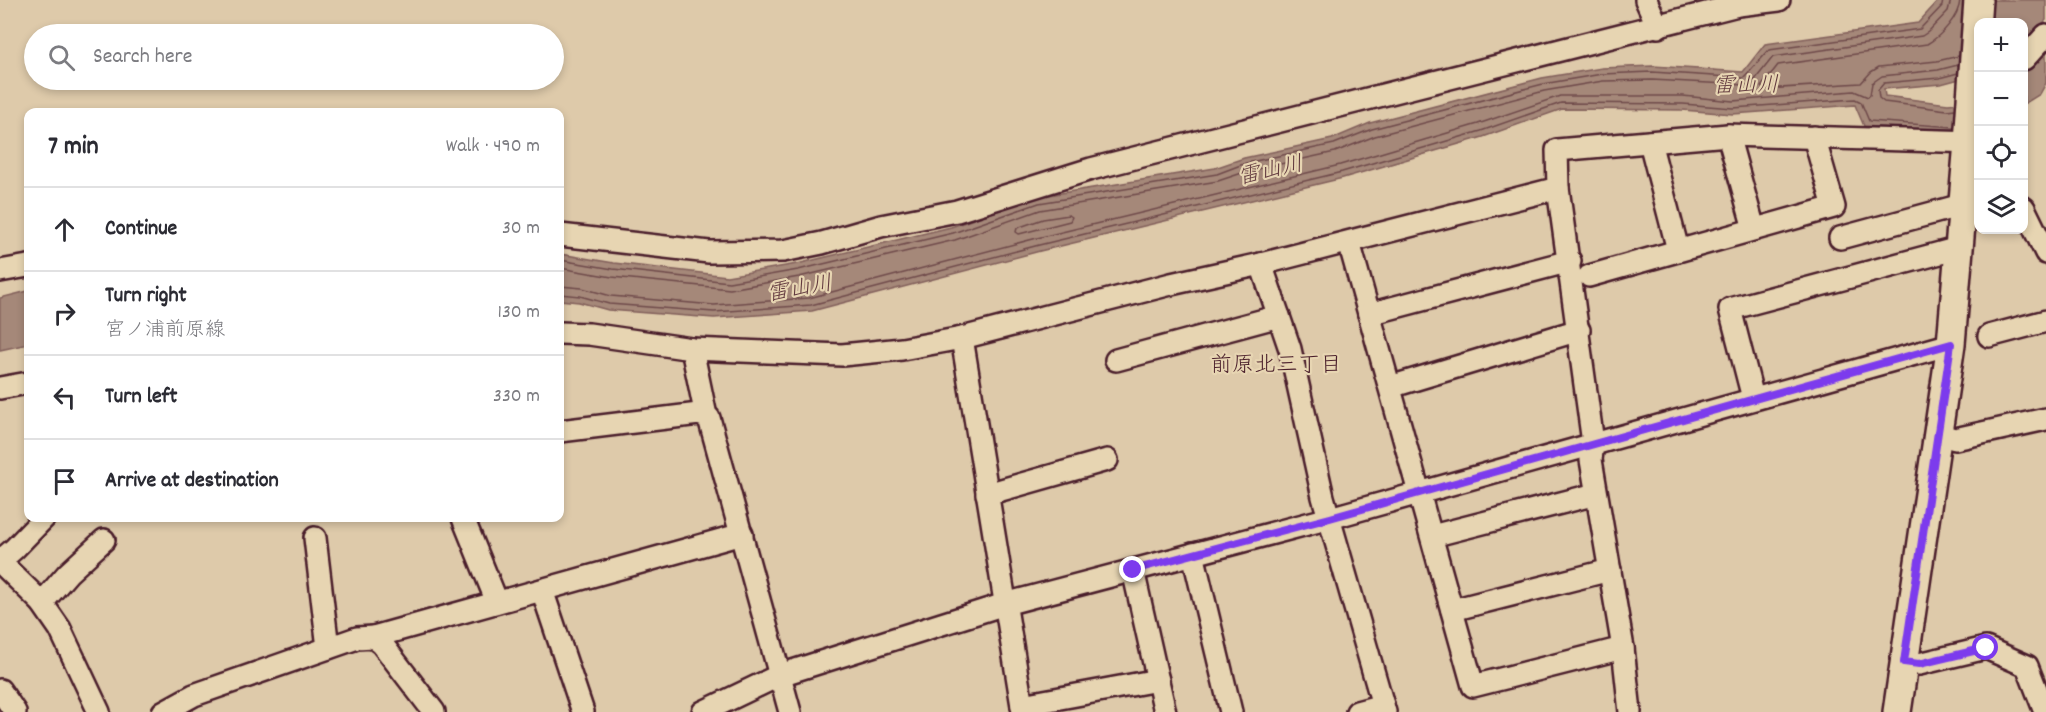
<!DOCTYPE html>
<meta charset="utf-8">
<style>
body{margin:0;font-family:Dekko,"Klee One",sans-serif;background:#f7f7f7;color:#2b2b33}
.controls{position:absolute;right:18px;top:18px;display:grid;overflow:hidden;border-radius:12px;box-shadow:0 3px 9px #0003}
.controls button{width:54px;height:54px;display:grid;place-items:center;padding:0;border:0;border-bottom:2px solid #e1e1e2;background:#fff;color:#2b2b33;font:30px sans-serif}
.stop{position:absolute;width:18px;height:18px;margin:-14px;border:4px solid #7c3aed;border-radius:50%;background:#fff}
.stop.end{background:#7c3aed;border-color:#fff;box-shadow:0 2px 6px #0008}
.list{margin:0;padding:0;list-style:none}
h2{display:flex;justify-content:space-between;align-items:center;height:78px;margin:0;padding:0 24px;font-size:26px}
h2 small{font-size:20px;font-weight:400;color:#7c7c81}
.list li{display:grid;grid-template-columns:39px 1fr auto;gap:18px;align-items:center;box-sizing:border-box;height:84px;padding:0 24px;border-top:2px solid #e1e1e2}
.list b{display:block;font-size:22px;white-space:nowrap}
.list p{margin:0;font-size:20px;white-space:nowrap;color:#7c7c81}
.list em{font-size:20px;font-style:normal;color:#7c7c81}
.icon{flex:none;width:33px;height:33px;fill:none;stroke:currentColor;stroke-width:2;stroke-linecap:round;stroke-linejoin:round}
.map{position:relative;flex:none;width:2046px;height:712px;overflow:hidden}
.search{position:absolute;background:#fff;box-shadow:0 3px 9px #0003;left:24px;top:24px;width:540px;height:66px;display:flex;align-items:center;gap:15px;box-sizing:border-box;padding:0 21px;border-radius:33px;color:#7c7c81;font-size:22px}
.panel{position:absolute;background:#fff;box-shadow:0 3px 9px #0003;left:24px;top:108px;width:540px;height:414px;border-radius:12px}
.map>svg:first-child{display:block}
</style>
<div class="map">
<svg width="2046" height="712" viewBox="0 0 2046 712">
<rect width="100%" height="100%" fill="#decaaa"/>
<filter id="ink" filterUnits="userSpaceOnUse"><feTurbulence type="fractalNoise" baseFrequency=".0167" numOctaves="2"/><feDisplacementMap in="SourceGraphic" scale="12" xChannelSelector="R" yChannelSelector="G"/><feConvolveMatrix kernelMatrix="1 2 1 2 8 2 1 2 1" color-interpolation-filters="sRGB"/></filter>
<g filter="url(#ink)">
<g fill="#a58879" stroke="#815e5a" stroke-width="1.5">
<polygon points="1939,0 2046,0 2046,20 2024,44 2024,22 1978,22 1978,74 1941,84 1884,89 1885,96 1948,104 1978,101 1978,128 1950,133 1864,126 1855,105 1733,114 1682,110 1562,109 1483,137 1343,178 1040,251 812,311 714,318 608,310 579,302 560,300 560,254 614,263 727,276 797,264 951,227 1037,197 1215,168 1244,158 1332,139 1370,123 1542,78 1602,68 1653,66 1743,72 1765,44 1918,23"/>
<polygon points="2046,51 2046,83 2040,94 2024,104 2024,69"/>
<polygon points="28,291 28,344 0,350 0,298"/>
</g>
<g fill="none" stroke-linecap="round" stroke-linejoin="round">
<g stroke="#6e494a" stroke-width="1.5">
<path d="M1959 56 1937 61 1879 67 1871 72 1861 83 1765 89 1761 87 1778 65 1927 44C1941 36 1959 17 1960 0"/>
<polyline points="1955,109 1947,110 1884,102 1879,98 1878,90 1884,83 1939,78 1958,73"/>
<polygon points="1069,215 1072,217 1070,221 1019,234 1016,232 1017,228 1043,219"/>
<polyline points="560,260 613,269 729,282 798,270 953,233 1039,203 1217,174 1246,163 1334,144 1372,129 1543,84 1602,74 1652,72 1744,78 1769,50 1920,29 1942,6 1943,0"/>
<polyline points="560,268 612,277 730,289 799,277 955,240 1040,210 1218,181 1248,171 1335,152 1375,136 1544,91 1603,81 1652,80 1746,85 1754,81 1773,57 1922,36 1928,32 1948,11 1951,0"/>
<polyline points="560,286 582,288 611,296 714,305 809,298 1037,238 1340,165 1478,124 1560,96 1683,96 1733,101 1854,91 1868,97 1870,95 1872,83 1882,76 1938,70 1958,65"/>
<polyline points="560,294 580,296 609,304 714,312 811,305 1039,245 1342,172 1481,131 1561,103 1683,104 1733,108 1855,99 1861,102 1869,121 1954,127"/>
</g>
<g stroke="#4a1f2b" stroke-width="26">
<g id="minor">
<polyline points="1646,0 1658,27"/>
<polyline points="2024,59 2046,35"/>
<polyline points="1728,135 1754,229"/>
<polyline points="1650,142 1678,250"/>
<polyline points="1558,188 1593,443 1591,460 1623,648 1630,712"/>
<polyline points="2024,208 2046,253"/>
<polyline points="560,235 709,252 783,251 822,243 881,226 957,211 1091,169 1738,5 1779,0"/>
<polyline points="1840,238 1962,205"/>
<polyline points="1349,242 1473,686 1623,648"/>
<polyline points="1261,264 1290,349 1323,497 1385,712"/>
<polyline points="0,271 28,266"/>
<polyline points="1589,276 1834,207 1814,137"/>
<polyline points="1369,314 1570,261"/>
<polyline points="560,333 589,334 692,349 842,355 902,349 962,338 1171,284 1261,264 1558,188 1557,150 1728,135 1978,142"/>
<polyline points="1989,336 2046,321"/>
<polyline points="962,338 1023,712"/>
<polyline points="692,349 706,416"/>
<polyline points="1116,360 1279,316"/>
<polyline points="1390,387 1579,330"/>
<polyline points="0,388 28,383"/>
<polyline points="1753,398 1730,309 1959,248"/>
<polyline points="560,431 699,414 709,418 790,712"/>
<polyline points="1937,434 1955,439 2046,419"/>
<polyline points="987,494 1107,460"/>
<polyline points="463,518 497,602"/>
<polyline points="1432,536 1596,494"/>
<polyline points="315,538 328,648"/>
<polyline points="1193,554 1231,712"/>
<polyline points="0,561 14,549 44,518"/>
<polyline points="0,562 42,603 60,629 99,712"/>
<polyline points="1133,570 1165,712"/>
<polyline points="542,590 583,712"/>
<polyline points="42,603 68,573 104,540"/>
<polyline points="1452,610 1610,570"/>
<polyline points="373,637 742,534"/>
<polyline points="1904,662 1919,664 1986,648 2027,666 2045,712"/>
<polyline points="0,690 15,712"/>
<polyline points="1022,705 1158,680"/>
<polyline points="163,712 194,695 357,638 373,637 382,644 434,712"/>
<polyline points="703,712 780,675 1005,604 1330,518 1951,344"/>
<polyline points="1357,712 1383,705"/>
</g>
</g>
<g stroke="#4a1f2b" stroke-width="32">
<polyline id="major" points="1897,712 1951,344 1968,142 1978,0"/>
</g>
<use href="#minor" stroke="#e7d5b2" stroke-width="21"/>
<use href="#major" stroke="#e7d5b2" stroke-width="27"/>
</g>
</g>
<g fill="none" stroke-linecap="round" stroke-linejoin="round" filter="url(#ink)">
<polyline stroke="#7c3aed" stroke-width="8" points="1133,570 1330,518 1951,344 1904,662 1919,664 1986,648"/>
</g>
<g text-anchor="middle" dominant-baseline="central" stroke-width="4.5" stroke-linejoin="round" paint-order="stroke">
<g font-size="22" font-style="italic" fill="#61393e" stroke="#e7d5b2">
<text transform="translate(1746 87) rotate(-1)">雷山川</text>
<text transform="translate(1271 172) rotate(-13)">雷山川</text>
<text transform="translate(800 290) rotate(-10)">雷山川</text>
</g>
<g font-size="22" fill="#4a1f2b" stroke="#e7d5b2">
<text x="1276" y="366">前原北三丁目</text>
</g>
</g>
</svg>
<div class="controls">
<button>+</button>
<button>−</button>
<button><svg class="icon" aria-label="locate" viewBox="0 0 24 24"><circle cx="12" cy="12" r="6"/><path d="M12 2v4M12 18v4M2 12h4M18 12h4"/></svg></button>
<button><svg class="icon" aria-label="layers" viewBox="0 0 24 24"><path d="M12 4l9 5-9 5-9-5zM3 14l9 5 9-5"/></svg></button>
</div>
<div class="stop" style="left:1986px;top:648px"></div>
<div class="stop end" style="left:1133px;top:570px"></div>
<div class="search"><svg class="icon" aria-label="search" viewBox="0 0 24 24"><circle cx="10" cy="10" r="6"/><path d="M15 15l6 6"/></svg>Search here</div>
<section class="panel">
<h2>7 min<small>Walk · 490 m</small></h2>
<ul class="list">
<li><svg class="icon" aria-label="ahead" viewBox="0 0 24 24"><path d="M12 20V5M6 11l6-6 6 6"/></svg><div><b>Continue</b></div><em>30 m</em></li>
<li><svg class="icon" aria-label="right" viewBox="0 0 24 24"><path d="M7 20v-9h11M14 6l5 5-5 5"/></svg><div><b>Turn right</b><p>宮ノ浦前原線</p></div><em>130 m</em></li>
<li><svg class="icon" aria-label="left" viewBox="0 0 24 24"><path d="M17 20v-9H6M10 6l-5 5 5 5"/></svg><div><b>Turn left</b></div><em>330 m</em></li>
<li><svg class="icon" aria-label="arrive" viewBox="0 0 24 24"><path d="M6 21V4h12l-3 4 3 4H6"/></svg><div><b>Arrive at destination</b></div></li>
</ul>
</section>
</div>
